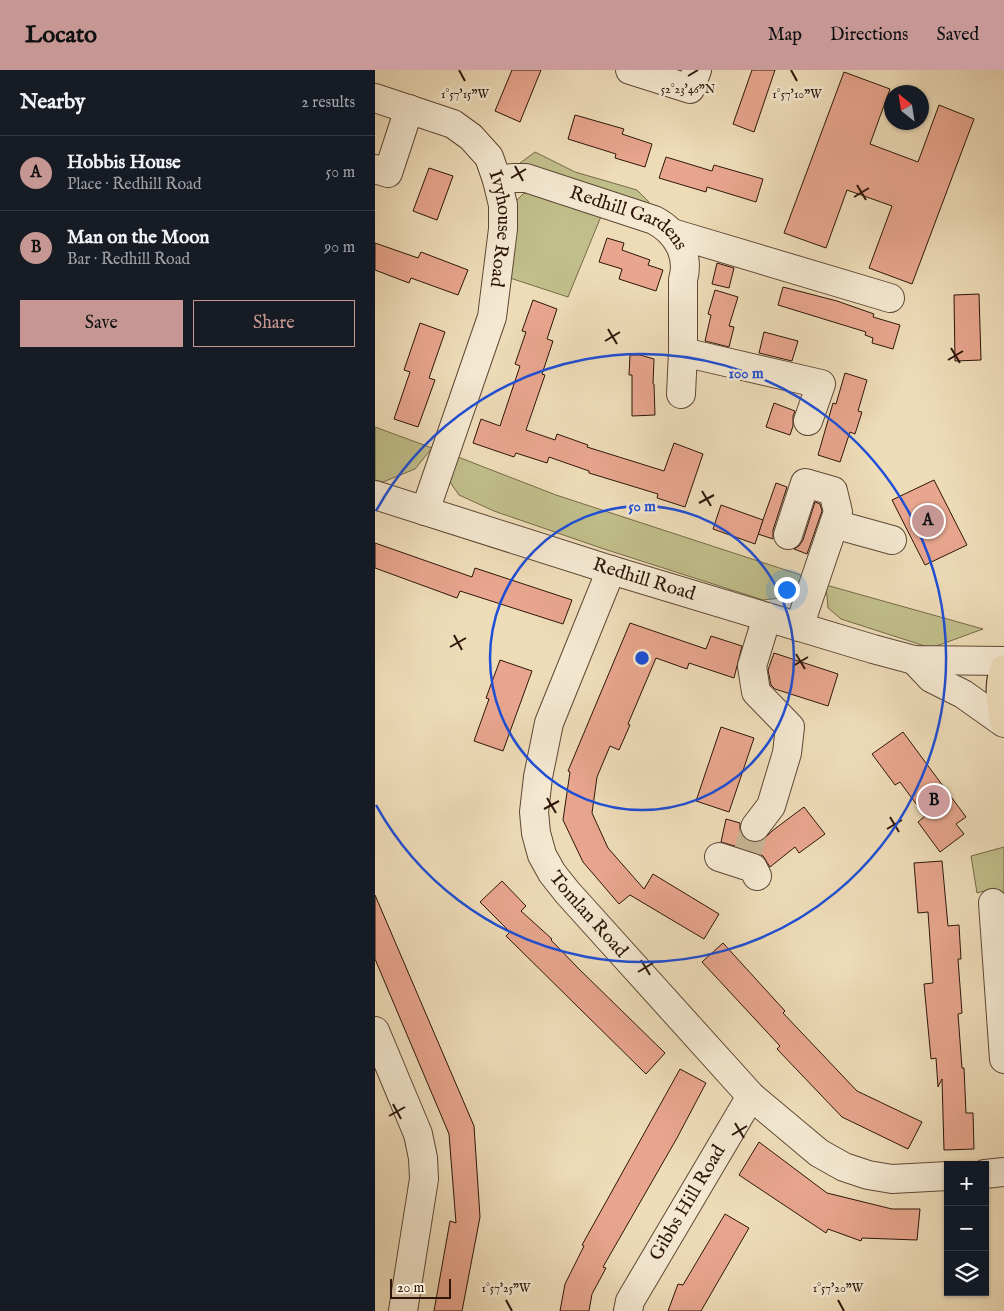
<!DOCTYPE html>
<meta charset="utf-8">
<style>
body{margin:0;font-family:"IM FELL English",serif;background:#242831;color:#f1f3f6}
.controls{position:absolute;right:15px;bottom:15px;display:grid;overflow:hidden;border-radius:0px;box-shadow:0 1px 4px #0004}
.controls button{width:45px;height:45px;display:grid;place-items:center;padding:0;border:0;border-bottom:1px solid #363941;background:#171b24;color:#f1f3f6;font:25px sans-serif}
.compass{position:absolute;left:509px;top:15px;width:45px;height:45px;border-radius:50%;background:#171b24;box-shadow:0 1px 4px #0004;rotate:330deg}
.scale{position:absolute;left:15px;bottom:12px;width:61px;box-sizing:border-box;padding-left:5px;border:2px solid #2d1609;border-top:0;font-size:14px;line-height:18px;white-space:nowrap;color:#2d1609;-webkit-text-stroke:4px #f4e8d1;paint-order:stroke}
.you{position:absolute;left:411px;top:519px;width:18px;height:18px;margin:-12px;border:4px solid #fff;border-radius:50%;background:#1a73e8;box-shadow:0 0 0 8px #1a73e833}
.badge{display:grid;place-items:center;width:32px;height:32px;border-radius:50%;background:#c59692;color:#111;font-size:16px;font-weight:700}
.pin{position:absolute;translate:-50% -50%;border:2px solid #fff;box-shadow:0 1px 5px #0006}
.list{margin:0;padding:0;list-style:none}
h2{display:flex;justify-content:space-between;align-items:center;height:65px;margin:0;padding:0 20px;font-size:21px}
h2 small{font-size:16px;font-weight:400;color:#9ea1a6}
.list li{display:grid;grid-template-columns:32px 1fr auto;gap:15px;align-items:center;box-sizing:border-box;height:75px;padding:0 20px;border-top:1px solid #363941}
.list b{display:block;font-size:19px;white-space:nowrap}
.list p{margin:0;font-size:16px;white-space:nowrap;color:#9ea1a6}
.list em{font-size:16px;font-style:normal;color:#9ea1a6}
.actions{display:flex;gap:10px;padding:15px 20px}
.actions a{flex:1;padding:11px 0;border:1px solid #c59692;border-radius:0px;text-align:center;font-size:18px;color:#c59692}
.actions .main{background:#c59692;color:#111}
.icon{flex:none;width:28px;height:28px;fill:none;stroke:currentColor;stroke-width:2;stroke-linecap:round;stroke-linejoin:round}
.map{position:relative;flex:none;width:629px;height:1241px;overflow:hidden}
header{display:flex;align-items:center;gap:30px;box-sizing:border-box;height:70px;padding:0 25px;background:#c59692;color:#111}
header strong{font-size:24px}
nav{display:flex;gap:28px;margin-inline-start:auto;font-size:18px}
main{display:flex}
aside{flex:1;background:#171b24}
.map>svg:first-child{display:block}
</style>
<header>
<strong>Locato</strong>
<nav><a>Map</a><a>Directions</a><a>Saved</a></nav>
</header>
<main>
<aside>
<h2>Nearby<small>2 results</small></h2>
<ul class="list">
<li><span class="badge">A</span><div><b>Hobbis House</b><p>Place · Redhill Road</p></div><em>50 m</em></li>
<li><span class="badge">B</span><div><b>Man on the Moon</b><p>Bar · Redhill Road</p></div><em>90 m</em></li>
</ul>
<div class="actions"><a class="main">Save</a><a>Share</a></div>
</aside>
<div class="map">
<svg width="629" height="1241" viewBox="0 0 629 1241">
<rect width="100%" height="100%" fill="#eedcb8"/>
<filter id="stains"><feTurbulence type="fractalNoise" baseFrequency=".004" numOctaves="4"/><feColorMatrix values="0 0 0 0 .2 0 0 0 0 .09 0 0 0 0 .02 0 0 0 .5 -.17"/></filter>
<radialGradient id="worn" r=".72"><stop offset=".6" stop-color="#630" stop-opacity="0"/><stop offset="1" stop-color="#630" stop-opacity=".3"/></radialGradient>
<g fill="#c0be8a" stroke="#766a4a">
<polygon points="160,82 200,102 262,120 274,132 272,137 137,99"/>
<polygon points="158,120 227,144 193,227 135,208 138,134 148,124"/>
<polygon points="0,357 57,378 40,399 8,412 0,410"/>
<polygon points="83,387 181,425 429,506 421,522 406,528 388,530 226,478 119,441 84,425 75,412"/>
<polygon points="451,515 608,559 556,578 466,549 453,538"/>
<polygon points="629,777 629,836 620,818 602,823 596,786"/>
</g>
<g fill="#e8a68e" stroke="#2d1609">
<polygon points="137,0 166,0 145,52 120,41"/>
<polygon points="377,0 400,0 379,62 358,54"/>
<polygon points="469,2 515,19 495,74 543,92 564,35 599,49 537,214 494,198 517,136 472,120 451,178 409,163"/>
<polygon points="200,45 249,59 247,64 277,74 270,97 240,88 241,84 193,69"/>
<polygon points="291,87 337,101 339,95 388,109 381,132 332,117 331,122 284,108"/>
<polygon points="54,98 78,106 62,150 38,141"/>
<polygon points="232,168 249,173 247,180 275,190 273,195 288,200 281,221 244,209 247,199 224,192"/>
<polygon points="0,173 43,188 46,182 93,200 83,225 36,208 34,213 0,200"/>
<polygon points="342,193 359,198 354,218 337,214"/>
<polygon points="408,217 462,231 499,244 498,247 525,255 518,279 497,273 498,268 490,265 491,262 403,235"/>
<polygon points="340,220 363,227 354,256 359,257 354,277 330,271 336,245 333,244"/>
<polygon points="604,224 606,290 580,291 579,225"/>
<polygon points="158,230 182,239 172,269 178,271 167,304 170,305 151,360 180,370 182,364 213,375 212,377 289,401 299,373 328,384 310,437 282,428 283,424 214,403 214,401 174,387 172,393 141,383 139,387 98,373 106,349 125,356 145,296 140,294 151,262 147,261"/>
<polygon points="45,253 70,262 54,308 60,310 43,357 19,349 35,302 29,300"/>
<polygon points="389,262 423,271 417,291 384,283"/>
<polygon points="255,285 265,285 279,289 278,314 279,314 280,345 257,346 257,305 254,305"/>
<polygon points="470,303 492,310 483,341 487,342 480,364 475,362 465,392 443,385 458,333 461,334"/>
<polygon points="399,333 420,341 418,346 418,356 415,365 391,357"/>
<polygon points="559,410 592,475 550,495 517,430"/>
<polygon points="401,413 412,417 398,460 398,469 383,464"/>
<polygon points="440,432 445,434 447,441 432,484 419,479 424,476 428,470"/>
<polygon points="346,435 388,450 380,474 338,459"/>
<polygon points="0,473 97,507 100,498 197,530 188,554 85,521 82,528 0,498"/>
<polygon points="255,553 331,579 336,566 367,576 359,608 314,593 312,599 281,588 253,654 255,655 244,680 235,676 222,707 217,743 233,778 269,819 278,804 344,844 329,869 255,825 244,834 208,792 188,750 195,702 193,701"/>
<polygon points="399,583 463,604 453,636 400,619 396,615 393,600"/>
<polygon points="125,590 157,601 128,681 99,671 114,629 111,628"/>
<polygon points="346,657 379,668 354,742 321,731"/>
<polygon points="528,662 591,747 581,754 589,764 565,782 543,752 550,746 525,712 520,715 497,684"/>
<polygon points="429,737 450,764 424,783 420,777 395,797 388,786 383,783 346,772 351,749 365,753 365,763 371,770 378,772 386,772 397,761"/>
<polygon points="567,791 573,856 584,855 586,889 583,889 587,943 583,944 587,998 589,998 591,1043 598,1043 599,1079 569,1080 567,1009 563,1017 561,988 556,989 549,914 558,913 553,842 543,843 539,793"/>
<polygon points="127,811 151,836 146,841 177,869 176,870 204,899 290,983 271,1004 131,866 135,862 105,832"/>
<polygon points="0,825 99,1056 105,1147 87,1241 59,1241 75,1151 81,1153 74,1064 0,889"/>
<polygon points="348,873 410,941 408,943 482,1021 547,1052 533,1079 467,1047 402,979 405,976 327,892"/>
<polygon points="305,999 331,1013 302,1068 228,1197 231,1198 217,1224 214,1241 185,1241 190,1214 209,1176 207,1175"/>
<polygon points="384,1072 452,1123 517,1139 545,1139 542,1170 487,1168 486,1171 453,1159 451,1163 364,1105"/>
<polygon points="350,1144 374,1158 326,1241 293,1241 303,1214 308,1215"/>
</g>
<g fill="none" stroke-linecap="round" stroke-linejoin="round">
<polyline stroke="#c7b495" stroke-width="28" stroke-dasharray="28 14" stroke-linecap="butt" points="373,781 380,757"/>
<g stroke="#5d4835" stroke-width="30">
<g id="minor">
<polyline points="255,0 315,19 322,0"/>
<path id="s1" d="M0 28 78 54 96 67 114 87 122 110 128 135V159L117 247 50 441"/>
<polyline points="0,99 13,103 34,39"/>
<path id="s2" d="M122 110 139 108H151L279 150C302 162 315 185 308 210V282"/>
<polyline points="297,163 515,228"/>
<polyline points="306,324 308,282 446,314 433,351"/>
<path id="s3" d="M0 425 236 500 498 579 539 590 629 591"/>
<polyline points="459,454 517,470"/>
<polyline points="413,465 430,413 458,421 463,442 424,557"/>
<path id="s4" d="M236 500 174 653 163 707 159 742 161 763 167 785 177 803 192 822 376 1026 444 1083 469 1097 493 1105 517 1109 573 1106"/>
<polyline points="539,590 556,608 588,624 629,653"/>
<polyline points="380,757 396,736 412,683 415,657 381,622 377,596 392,547"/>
<polyline points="344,787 378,798 382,806"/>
<polyline points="618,833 629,989"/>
<polyline points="0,961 43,1064 48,1088 49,1109 28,1241"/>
<polyline points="610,1104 629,1102"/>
<path id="s5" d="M253 1241 255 1231 376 1026"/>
</g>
</g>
<g stroke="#2d1609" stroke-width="30">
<path id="highway" d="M629 599C623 617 626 635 629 652"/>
</g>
<use href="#minor" stroke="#f4e8d1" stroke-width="28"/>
<use href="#highway" stroke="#eedcb8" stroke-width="28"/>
</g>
<path fill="none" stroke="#2d1609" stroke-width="2" d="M84 0 90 11M416 0 422 11M313 6 323 0M140 96 148 111M136 108 151 99M482 115 491 130M479 127 494 118M233 259 242 274M230 271 245 262M576 278 585 293M573 290 588 281M327 421 336 436M324 433 339 425M79 565 87 580M75 577 91 568M421 584 430 599M418 596 433 587M172 728 181 743M169 739 184 731M515 747 524 762M512 759 527 750M266 890 275 905M263 902 278 893M18 1034 26 1049M14 1046 30 1037M360 1053 369 1068M357 1065 372 1056M131 1230 137 1241M463 1230 469 1241"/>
<g fill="none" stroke="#1d4ed8" stroke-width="2.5">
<circle cx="267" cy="588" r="152"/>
<path d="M1 441A304 304 0 1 1 1 735"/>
</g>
<g text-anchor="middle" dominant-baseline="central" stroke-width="5" stroke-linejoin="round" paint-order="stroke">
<g font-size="19" fill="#2d1609" stroke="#f4e8d1">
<text stroke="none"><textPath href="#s2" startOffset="140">Redhill Gardens</textPath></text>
<text stroke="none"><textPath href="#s1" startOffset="205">Ivyhouse Road</textPath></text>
<text stroke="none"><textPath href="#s3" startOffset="282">Redhill Road</textPath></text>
<text stroke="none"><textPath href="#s4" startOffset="375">Tomlan Road</textPath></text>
<text stroke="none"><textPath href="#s5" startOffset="124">Gibbs Hill Road</textPath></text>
</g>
</g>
<g font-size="12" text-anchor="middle" fill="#2d1609" stroke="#f4e8d1" stroke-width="5" stroke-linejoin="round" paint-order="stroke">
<text x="313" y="23">52°23'46"N</text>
<text x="90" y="28">1°57'15"W</text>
<text x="422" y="28">1°57'10"W</text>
<text x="131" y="1222">1°57'25"W</text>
<text x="463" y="1222">1°57'20"W</text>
</g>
<circle cx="267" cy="588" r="8" fill="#1d4ed8" stroke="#f4e8d1" stroke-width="2.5"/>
<g font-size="15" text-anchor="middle" font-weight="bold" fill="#1d4ed8" stroke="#f4e8d1" stroke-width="5" stroke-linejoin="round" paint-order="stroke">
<text x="371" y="308">100 m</text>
<text x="267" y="441">50 m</text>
</g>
<rect width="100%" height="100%" filter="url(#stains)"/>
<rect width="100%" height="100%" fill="url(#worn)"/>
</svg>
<div class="controls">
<button>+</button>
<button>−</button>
<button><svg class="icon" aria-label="layers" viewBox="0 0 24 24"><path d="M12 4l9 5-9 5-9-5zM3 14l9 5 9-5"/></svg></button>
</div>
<svg class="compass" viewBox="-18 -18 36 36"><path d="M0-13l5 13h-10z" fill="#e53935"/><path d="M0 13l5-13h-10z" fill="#9ea1a6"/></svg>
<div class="scale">20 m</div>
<div class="you"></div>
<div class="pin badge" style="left:553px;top:451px">A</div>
<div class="pin badge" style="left:559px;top:731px">B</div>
</div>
</main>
